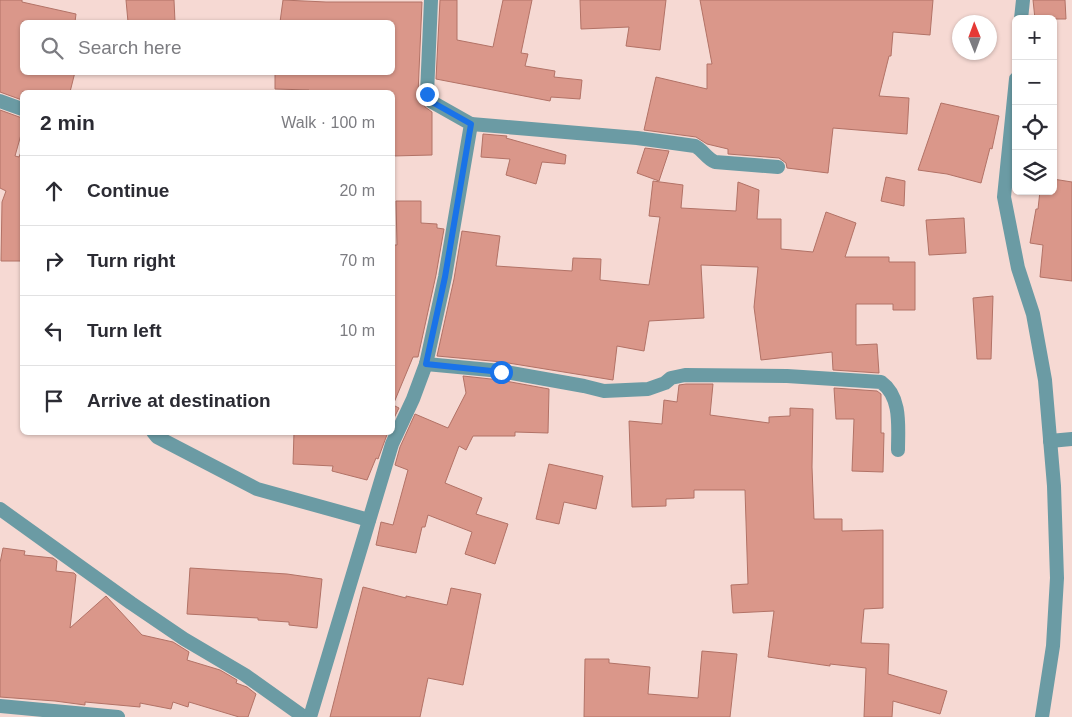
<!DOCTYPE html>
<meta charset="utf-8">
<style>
body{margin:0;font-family:Helvetica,sans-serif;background:#f7f7f7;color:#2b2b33}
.controls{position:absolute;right:15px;top:15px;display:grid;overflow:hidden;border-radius:8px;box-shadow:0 1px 4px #0004}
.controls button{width:45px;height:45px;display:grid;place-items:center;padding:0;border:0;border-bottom:1px solid #e1e1e2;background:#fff;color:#2b2b33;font:25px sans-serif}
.compass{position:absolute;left:952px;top:15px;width:45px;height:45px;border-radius:50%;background:#fff;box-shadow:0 1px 4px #0004;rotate:359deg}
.stop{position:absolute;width:15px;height:15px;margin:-11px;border:4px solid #1a73e8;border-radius:50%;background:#fff}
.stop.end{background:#1a73e8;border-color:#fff;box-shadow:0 1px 5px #0008}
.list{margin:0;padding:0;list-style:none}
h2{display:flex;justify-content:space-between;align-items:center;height:65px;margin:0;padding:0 20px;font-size:21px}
h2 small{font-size:16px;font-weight:400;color:#7c7c81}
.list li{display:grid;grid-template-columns:32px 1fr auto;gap:15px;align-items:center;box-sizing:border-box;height:70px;padding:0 20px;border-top:1px solid #e1e1e2}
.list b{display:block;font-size:19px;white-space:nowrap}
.list em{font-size:16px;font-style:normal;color:#7c7c81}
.icon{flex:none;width:28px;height:28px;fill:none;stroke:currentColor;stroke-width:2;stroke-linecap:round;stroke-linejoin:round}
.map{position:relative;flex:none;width:1072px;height:717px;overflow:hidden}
.search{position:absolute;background:#fff;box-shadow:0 1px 4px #0004;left:20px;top:20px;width:375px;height:55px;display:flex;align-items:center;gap:12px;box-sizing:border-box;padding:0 18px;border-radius:8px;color:#7c7c81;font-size:19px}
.panel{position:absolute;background:#fff;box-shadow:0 1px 4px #0004;left:20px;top:90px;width:375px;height:345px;border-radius:8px}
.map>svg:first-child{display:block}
</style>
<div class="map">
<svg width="1072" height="717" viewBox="0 0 1072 717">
<rect width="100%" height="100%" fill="#f6d9d3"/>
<g fill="#da978a" stroke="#b27266">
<polygon points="0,0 22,0 22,2 76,14 75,22 22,22 22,72 75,72 70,92 22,92 22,100 0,92"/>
<polygon points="126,0 174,0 175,22 128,22"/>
<polygon points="283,0 326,2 422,2 418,94 425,107 432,112 432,155 392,156 392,92 328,91 328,92 308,92 309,90 275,89 275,72 392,72 392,22 280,22"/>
<polygon points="440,0 457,0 457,40 493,47 503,0 532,0 521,53 528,54 525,66 555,71 554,77 582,80 580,99 551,97 550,101 436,79"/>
<polygon points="580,0 666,0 660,50 626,46 629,27 581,29"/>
<polygon points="700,0 933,0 930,35 893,32 891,56 889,56 879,96 909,98 907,134 833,128 828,173 787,168 786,163 779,158 728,154 728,149 707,144 696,137 644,130 656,77 707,89 707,64 712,64"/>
<polygon points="1033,0 1065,0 1066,19 1035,19"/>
<polygon points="941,103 999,116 992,149 990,148 981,183 947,174 918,170"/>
<polygon points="0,110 22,118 22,131 15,156 19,157 21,152 22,152 22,261 1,261 2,202 6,191 0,188"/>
<polygon points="483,134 507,136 506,138 566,155 565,164 542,162 536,184 506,175 510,159 481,157"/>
<polygon points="645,148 669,151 659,181 637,173"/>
<polygon points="886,177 905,181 904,206 881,201"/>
<polygon points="1053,179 1072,182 1072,281 1040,277 1043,245 1030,243 1036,209 1038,209 1040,191 1053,191"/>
<polygon points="653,181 683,185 681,208 736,211 738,182 759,190 757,219 781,219 781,249 813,252 826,212 856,223 845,257 889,257 889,262 915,262 915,310 893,310 893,304 856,304 856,345 877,344 879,373 833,370 832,352 761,360 754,307 758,267 701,265 704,318 649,321 644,351 617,346 613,380 502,362 437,356 454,279 462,231 500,236 496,266 572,271 573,258 601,259 600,280 649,285 660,217 649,216"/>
<polygon points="396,201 421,201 421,223 437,224 437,228 444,229 436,275 418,357 413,357 393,405 399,408 392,422 392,245 397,245"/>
<polygon points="964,218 966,253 929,255 926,220"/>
<polygon points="993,296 991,359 977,359 973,298"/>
<polygon points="463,376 500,380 549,389 548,433 515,432 515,436 473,436 466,450 459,446 445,483 482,498 476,514 508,524 495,564 465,554 472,532 428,515 425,527 422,527 416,553 376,545 381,522 393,525 408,470 395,465 400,447 415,414 448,428 466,393"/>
<polygon points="686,384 713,384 710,415 769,423 769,417 790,416 790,408 813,409 812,467 814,519 842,519 842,531 883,530 883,608 864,609 861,643 889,644 888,674 947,691 940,714 893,701 892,717 864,717 866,668 830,664 830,666 768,657 774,611 733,613 731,585 748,584 745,490 694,490 694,498 666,499 666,506 632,507 629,421 662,424 664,400 677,402 679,385"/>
<polygon points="834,388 877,391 881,394 881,433 884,433 883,472 852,471 854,419 836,419"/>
<polygon points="294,432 388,432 378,459 376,458 367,480 332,471 333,466 293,464"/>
<polygon points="549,464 603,476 596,509 564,502 559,524 536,519"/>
<polygon points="3,548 25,551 24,555 53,558 57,561 56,571 74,573 76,575 70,628 106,596 142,635 173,642 189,652 187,660 220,670 237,680 236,683 247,687 256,694 248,717 239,717 189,702 188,707 173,702 171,709 140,703 140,707 85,702 85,705 55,701 0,697 0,563"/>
<polygon points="190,568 287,574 322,579 317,628 289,625 289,622 258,620 258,618 187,614"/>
<polygon points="363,587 406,598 406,596 447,605 451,588 481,594 463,685 428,678 420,717 330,717"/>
<polygon points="702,651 737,654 730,717 584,717 585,659 609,659 609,663 650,667 648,694 698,698"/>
</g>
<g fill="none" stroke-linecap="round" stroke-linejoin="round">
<g stroke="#6b9ba4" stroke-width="14">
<polyline points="1021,19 1023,0"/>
<polyline points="1016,79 1004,197 1018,268 1033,314 1045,380 1054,486 1057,578 1053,646 1042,717"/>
<polyline points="0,101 22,109"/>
<path d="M471 124 637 138 695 146C703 150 707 159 715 162L778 167"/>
<path d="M426 364 501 371 584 386 604 391 648 389 665 383 671 378 685 375 787 376 881 382C902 397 898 427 898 450"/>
<polyline points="153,432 157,437 257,489 369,520"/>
<polyline points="1050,441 1072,439"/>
<polyline points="0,509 131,603 184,639 245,675 304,717"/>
<polyline points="0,706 118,717"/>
<polyline points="310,717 392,444 413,399 426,364 445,277 471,124 432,102 427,94 431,0"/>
</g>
</g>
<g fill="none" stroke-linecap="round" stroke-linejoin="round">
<polyline stroke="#1a73e8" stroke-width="6" points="427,94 432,102 471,124 445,277 426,364 501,372"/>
</g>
</svg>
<div class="controls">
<button>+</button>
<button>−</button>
<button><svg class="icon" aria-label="locate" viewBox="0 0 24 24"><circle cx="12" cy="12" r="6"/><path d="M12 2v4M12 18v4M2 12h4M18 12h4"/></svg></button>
<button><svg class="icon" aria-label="layers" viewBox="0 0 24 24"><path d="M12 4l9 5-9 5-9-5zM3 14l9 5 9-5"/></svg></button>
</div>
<svg class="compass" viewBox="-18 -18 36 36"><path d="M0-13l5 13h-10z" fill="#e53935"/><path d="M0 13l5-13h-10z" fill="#7c7c81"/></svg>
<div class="stop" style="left:501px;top:372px"></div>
<div class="stop end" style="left:427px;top:94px"></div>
<div class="search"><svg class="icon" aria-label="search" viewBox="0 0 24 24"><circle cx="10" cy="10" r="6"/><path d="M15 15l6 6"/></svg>Search here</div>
<section class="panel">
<h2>2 min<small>Walk · 100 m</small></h2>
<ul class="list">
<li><svg class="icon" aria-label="ahead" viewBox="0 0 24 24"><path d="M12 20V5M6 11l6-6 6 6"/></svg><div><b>Continue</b></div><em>20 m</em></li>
<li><svg class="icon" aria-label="right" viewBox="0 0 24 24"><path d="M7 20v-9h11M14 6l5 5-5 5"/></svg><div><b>Turn right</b></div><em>70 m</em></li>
<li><svg class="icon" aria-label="left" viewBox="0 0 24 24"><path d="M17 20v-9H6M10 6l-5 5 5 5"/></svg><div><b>Turn left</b></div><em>10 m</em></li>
<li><svg class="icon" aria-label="arrive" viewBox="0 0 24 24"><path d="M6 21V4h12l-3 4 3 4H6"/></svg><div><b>Arrive at destination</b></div></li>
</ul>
</section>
</div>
